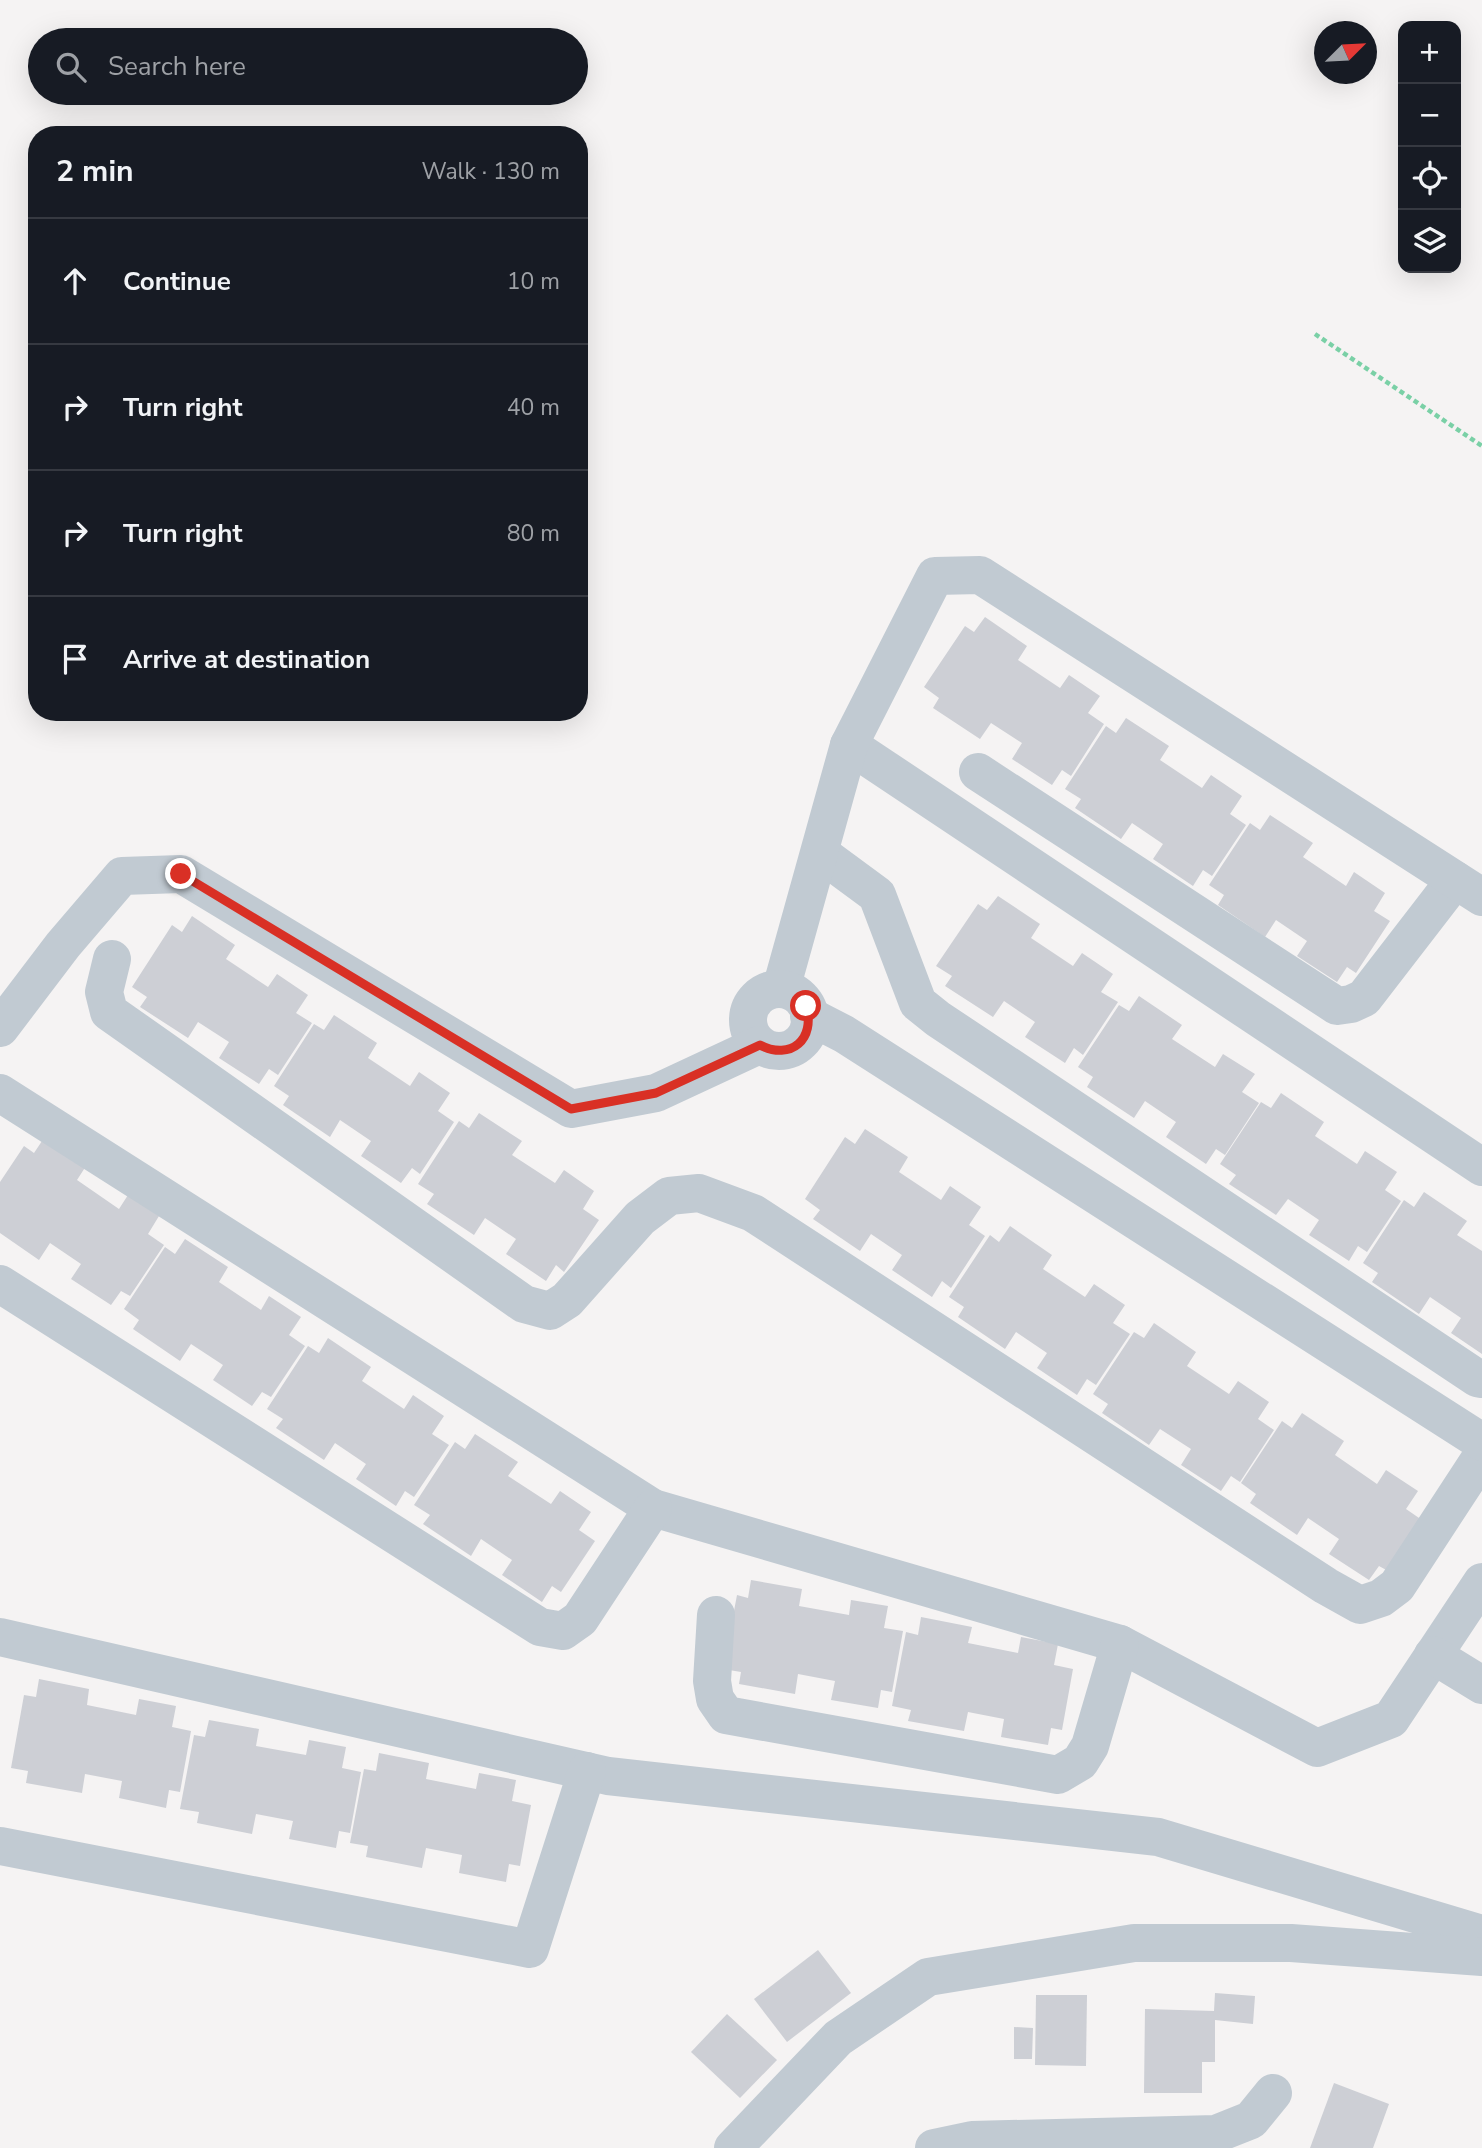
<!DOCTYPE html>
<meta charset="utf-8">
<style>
body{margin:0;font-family:"Nunito Sans",sans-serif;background:#242831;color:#f1f3f6}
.controls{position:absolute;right:21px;top:21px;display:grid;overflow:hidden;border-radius:14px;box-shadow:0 7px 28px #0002}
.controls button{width:63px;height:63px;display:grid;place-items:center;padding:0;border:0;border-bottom:2px solid #363941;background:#171b24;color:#f1f3f6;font:35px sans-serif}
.compass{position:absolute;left:1314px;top:21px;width:63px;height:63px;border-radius:50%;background:#171b24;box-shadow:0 7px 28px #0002;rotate:66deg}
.stop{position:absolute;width:21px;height:21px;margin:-16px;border:5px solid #d93025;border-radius:50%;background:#fff}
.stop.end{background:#d93025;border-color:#fff;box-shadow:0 2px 7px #0008}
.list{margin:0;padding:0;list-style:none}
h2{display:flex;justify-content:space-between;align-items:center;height:91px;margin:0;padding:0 28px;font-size:30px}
h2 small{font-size:23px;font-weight:400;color:#9ea1a6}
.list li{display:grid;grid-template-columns:46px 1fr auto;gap:21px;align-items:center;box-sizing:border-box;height:126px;padding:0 28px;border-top:2px solid #363941}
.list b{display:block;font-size:26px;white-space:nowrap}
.list em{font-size:23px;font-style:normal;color:#9ea1a6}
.icon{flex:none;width:38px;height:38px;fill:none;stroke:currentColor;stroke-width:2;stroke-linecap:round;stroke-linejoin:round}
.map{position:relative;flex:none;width:1482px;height:2148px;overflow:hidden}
.search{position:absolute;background:#171b24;box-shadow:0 7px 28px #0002;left:28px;top:28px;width:560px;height:77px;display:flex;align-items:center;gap:18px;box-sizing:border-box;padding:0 24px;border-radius:38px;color:#9ea1a6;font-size:26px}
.panel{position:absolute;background:#171b24;box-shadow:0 7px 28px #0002;left:28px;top:126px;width:560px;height:595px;border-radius:28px}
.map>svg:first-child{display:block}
</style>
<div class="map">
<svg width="1482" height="2148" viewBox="0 0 1482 2148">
<rect width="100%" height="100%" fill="#f5f3f3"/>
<g fill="#cdcfd5">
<polygon points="985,617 1027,646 1018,660 1060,688 1069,675 1100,696 1088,713 1104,724 1071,776 1062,770 1052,785 1012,759 1022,743 991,723 980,739 933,708 939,698 924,687 965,626 974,632"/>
<polygon points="1126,718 1169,746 1160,760 1202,788 1211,775 1242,796 1230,814 1246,825 1212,876 1203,870 1193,886 1153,859 1163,844 1132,823 1121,839 1075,808 1081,799 1065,789 1106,726 1116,733"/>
<polygon points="1270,815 1313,843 1303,857 1346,886 1354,872 1385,893 1374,911 1390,921 1356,973 1347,967 1337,982 1297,956 1307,941 1276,920 1265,937 1218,905 1224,895 1209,885 1250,823 1260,830"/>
<polygon points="998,896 1040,924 1031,938 1073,966 1082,953 1113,974 1101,992 1118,1002 1083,1055 1074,1048 1065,1063 1025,1037 1035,1022 1004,1001 993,1017 945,986 952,976 936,966 978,904 987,910"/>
<polygon points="192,916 235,945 226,959 268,987 277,974 308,995 296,1013 312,1023 278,1075 269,1069 259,1084 219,1058 229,1042 198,1022 188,1038 140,1007 147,997 132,987 172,925 182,932"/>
<polygon points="1139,996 1182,1025 1172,1039 1215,1067 1223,1054 1255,1074 1242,1092 1259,1103 1225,1155 1216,1149 1206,1164 1166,1137 1176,1122 1145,1101 1134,1118 1087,1087 1093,1077 1078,1067 1119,1005 1129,1011"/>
<polygon points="334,1015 377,1043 368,1058 410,1086 419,1072 450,1093 438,1111 454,1122 420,1174 412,1168 401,1183 361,1156 371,1141 340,1120 330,1137 283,1105 289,1096 274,1086 314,1024 324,1030"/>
<polygon points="1281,1093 1324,1122 1315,1136 1357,1164 1365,1151 1397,1172 1385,1190 1401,1201 1367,1252 1358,1246 1349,1261 1309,1235 1319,1220 1288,1199 1276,1215 1229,1184 1236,1175 1220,1164 1261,1102 1271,1108"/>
<polygon points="479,1113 522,1141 512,1155 555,1183 564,1170 594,1191 583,1209 599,1220 564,1272 556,1265 546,1281 506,1254 516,1239 485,1218 474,1235 427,1204 434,1194 418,1184 459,1121 469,1128"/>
<polygon points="865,1129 908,1157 899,1172 941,1200 950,1186 981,1207 969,1225 985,1236 951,1288 942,1281 932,1297 892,1270 902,1255 871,1234 860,1251 813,1219 820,1210 805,1199 845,1137 855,1144"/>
<polygon points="44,1138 86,1166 77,1180 119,1209 128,1195 159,1216 148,1234 164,1245 130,1296 121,1291 111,1305 71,1279 81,1264 50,1243 39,1260 0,1233 0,1182 24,1146 34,1153"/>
<polygon points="1424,1192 1467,1221 1457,1235 1482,1251 1482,1354 1451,1333 1461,1318 1430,1297 1419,1314 1372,1282 1378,1273 1363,1263 1404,1200 1414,1207"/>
<polygon points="1010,1226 1052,1255 1043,1269 1085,1297 1094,1284 1125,1305 1113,1323 1130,1334 1096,1385 1087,1379 1077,1395 1037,1368 1047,1353 1016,1332 1005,1349 958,1317 964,1307 949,1297 990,1235 999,1242"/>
<polygon points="185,1239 228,1267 219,1282 261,1310 269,1296 301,1317 289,1335 305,1346 271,1397 262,1392 252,1406 213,1380 223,1365 191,1344 180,1361 133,1329 139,1320 124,1309 165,1247 175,1254"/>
<polygon points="1154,1323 1196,1352 1187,1366 1229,1394 1238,1381 1269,1402 1258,1419 1274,1430 1240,1482 1231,1476 1221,1491 1181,1465 1191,1449 1160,1429 1149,1445 1102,1413 1108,1404 1093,1394 1134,1332 1144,1338"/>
<polygon points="328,1338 371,1367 362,1381 404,1409 413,1395 444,1416 432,1434 449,1445 414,1497 405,1491 396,1506 356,1479 366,1464 335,1443 324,1460 276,1428 283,1419 267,1409 308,1346 319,1353"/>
<polygon points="1302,1413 1344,1441 1335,1455 1377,1484 1386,1470 1418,1491 1406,1509 1422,1520 1388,1571 1379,1566 1369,1580 1329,1554 1339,1539 1308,1518 1297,1535 1250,1503 1256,1494 1241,1483 1282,1421 1292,1428"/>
<polygon points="475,1434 518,1462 508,1476 551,1504 560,1491 591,1512 579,1530 595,1541 561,1592 552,1586 542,1602 502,1575 512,1560 481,1539 471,1556 423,1524 430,1515 414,1505 455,1442 465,1449"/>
<polygon points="751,1580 802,1589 799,1606 849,1615 851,1600 888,1606 884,1628 903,1631 892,1692 881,1690 878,1708 831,1700 835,1681 798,1674 795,1694 739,1684 741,1672 723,1669 737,1595 748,1598"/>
<polygon points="921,1617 972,1627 968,1643 1018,1653 1021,1637 1058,1644 1054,1665 1073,1669 1062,1730 1051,1728 1048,1745 1001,1737 1004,1719 968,1712 964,1731 908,1721 911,1710 892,1706 906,1632 918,1635"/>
<polygon points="39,1679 89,1689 87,1705 136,1715 139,1699 176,1706 172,1727 191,1731 180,1792 169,1790 166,1808 119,1798 122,1781 85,1774 82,1793 26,1783 28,1771 11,1768 24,1695 36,1697"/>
<polygon points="209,1720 259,1729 256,1746 306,1755 309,1740 346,1747 342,1768 361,1772 350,1833 339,1831 336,1848 289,1839 293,1821 256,1814 252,1834 197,1823 199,1812 180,1809 194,1735 205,1737"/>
<polygon points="379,1753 429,1763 426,1779 476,1789 479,1773 516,1780 512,1801 531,1805 520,1866 509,1864 506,1882 459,1873 462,1855 426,1848 422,1868 366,1857 368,1846 350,1843 364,1769 376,1771"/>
<polygon points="818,1950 851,1993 787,2042 754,1999"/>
<polygon points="1215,1993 1255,1996 1253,2024 1215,2020 1215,2062 1202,2062 1202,2093 1144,2093 1145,2009 1214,2011"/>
<polygon points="1036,1995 1087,1995 1086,2066 1035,2065"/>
<polygon points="727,2014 777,2060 740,2098 691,2052"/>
<polygon points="1014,2027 1033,2028 1032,2059 1014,2059"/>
<polygon points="1334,2083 1389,2104 1373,2148 1310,2148"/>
</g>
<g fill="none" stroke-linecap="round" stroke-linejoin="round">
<polyline stroke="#7ad0a6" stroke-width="4.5" stroke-dasharray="5 3.5" stroke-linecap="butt" points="1315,334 1482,446"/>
<g stroke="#c1cad2" stroke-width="38">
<polyline points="849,745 1482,1167"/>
<polyline points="978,772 1337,1006 1351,1004 1364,998 1455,880"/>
<polyline points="820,853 877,895 918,1003 938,1019 1477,1378 1482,1379"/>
<polyline points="112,959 104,992 109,1012 524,1304 550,1311 567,1300 640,1218 669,1196 699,1193 753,1213 1326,1586 1360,1605 1381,1598 1397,1586 1482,1456"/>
<polyline points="781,989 849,745 935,576 980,575 1482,897"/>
<circle cx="779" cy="1020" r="31"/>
<polyline points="809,1016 844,1034 1482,1442"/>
<polyline points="0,1028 63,945 122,876 181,874 571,1109 656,1093 759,1045"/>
<polyline points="0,1093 653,1508 1120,1644 1317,1748 1391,1719 1482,1582"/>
<polyline points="0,1284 540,1627 563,1631 580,1619 653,1508"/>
<polyline points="716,1615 712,1681 715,1699 726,1715 1058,1775 1080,1762 1090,1746 1120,1644"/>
<polyline points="0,1637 608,1776 1158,1837 1482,1934"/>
<polyline points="1433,1655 1482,1685"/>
<polyline points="0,1846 530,1949 587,1771"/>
<polyline points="733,2148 838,2038 928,1977 1134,1943 1291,1943 1482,1957"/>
<polyline points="934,2148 972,2140 1216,2134 1251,2120 1273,2093"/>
</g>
</g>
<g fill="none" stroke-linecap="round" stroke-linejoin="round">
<path stroke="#d93025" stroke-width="9" d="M181 874 571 1109 656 1093 760 1045C791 1061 816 1039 806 1006"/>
</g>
</svg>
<div class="controls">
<button>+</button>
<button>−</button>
<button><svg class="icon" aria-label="locate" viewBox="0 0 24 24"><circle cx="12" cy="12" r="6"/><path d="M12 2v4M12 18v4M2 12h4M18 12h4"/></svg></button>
<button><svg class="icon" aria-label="layers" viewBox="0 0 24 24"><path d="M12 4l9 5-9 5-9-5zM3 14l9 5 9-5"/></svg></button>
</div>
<svg class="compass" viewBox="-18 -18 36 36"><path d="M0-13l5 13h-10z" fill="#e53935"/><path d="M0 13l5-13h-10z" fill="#9ea1a6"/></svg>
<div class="stop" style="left:806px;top:1006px"></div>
<div class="stop end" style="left:181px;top:874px"></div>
<div class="search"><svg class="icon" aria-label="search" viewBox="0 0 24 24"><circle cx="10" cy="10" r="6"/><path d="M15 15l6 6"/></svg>Search here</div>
<section class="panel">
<h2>2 min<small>Walk · 130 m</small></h2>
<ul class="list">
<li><svg class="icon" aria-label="ahead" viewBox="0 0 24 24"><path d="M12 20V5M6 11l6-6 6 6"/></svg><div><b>Continue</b></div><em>10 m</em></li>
<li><svg class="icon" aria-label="right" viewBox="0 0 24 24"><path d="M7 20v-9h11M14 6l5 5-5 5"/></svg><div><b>Turn right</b></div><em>40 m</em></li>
<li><svg class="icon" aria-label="right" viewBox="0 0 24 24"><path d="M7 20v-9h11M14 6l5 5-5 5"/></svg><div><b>Turn right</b></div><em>80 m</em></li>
<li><svg class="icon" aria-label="arrive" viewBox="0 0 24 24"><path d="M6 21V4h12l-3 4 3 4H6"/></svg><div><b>Arrive at destination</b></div></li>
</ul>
</section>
</div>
